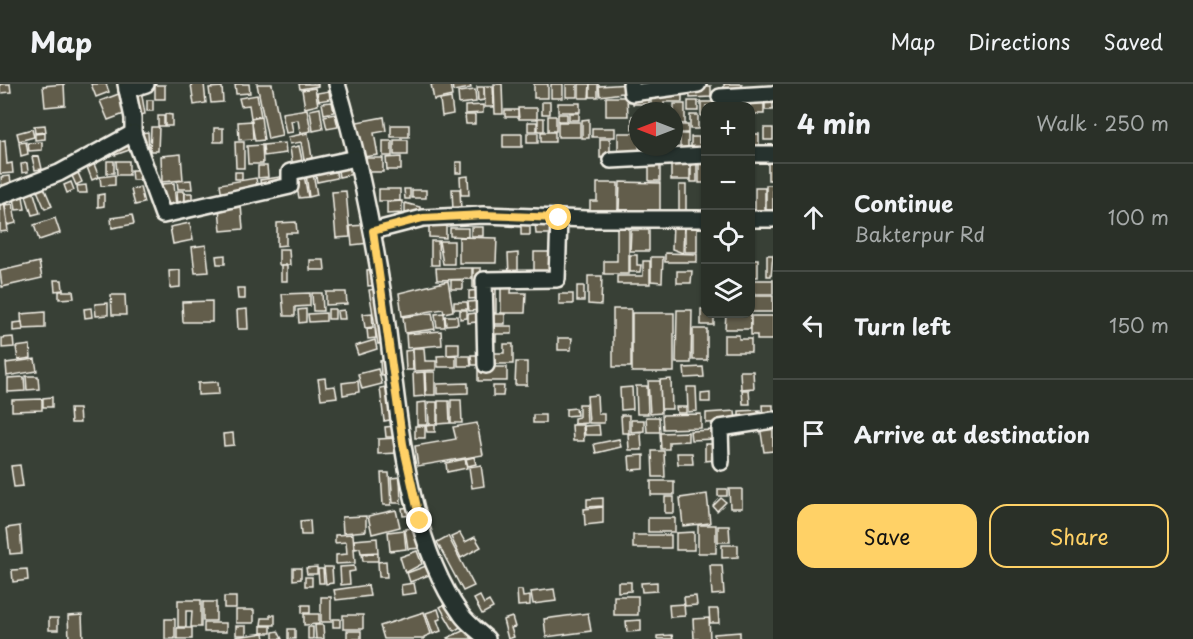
<!DOCTYPE html>
<meta charset="utf-8">
<style>
body{margin:0;font-family:"Playpen Sans",sans-serif;background:#363c34;color:#f1f3f6}
.controls{position:absolute;right:18px;top:18px;display:grid;overflow:hidden;border-radius:12px;box-shadow:0 2px 4px #0004}
.controls button{width:54px;height:54px;display:grid;place-items:center;padding:0;border:0;border-bottom:2px solid #464b45;background:#2a3028;color:#f1f3f6;font:30px sans-serif}
.compass{position:absolute;left:629px;top:18px;width:54px;height:54px;border-radius:50%;background:#2a3028;box-shadow:0 2px 4px #0004;rotate:270deg}
.stop{position:absolute;width:18px;height:18px;margin:-14px;border:4px solid #ffd166;border-radius:50%;background:#fff}
.stop.end{background:#ffd166;border-color:#fff;box-shadow:0 2px 6px #0008}
.list{margin:0;padding:0;list-style:none}
h2{display:flex;justify-content:space-between;align-items:center;height:78px;margin:0;padding:0 24px;font-size:26px}
h2 small{font-size:20px;font-weight:400;color:#a5a9a8}
.list li{display:grid;grid-template-columns:39px 1fr auto;gap:18px;align-items:center;box-sizing:border-box;height:108px;padding:0 24px;border-top:2px solid #464b45}
.list b{display:block;font-size:22px;white-space:nowrap}
.list p{margin:0;font-size:20px;white-space:nowrap;color:#a5a9a8}
.list em{font-size:20px;font-style:normal;color:#a5a9a8}
.actions{display:flex;gap:12px;padding:18px 24px}
.actions a{flex:1;padding:14px 0;border:2px solid #ffd166;border-radius:18px;text-align:center;font-size:21px;color:#ffd166}
.actions .main{background:#ffd166;color:#111}
.icon{flex:none;width:33px;height:33px;fill:none;stroke:currentColor;stroke-width:2;stroke-linecap:round;stroke-linejoin:round}
.map{position:relative;flex:none;width:773px;height:555px;overflow:hidden}
header{display:flex;align-items:center;gap:36px;box-sizing:border-box;height:84px;padding:0 30px;background:#2a3028;border-bottom:2px solid #464b45}
header strong{font-size:28px}
nav{display:flex;gap:33px;margin-inline-start:auto;font-size:21px}
main{display:flex}
aside{flex:1;background:#2a3028}
.map>svg:first-child{display:block}
</style>
<header>
<strong>Map</strong>
<nav><a>Map</a><a>Directions</a><a>Saved</a></nav>
</header>
<main>
<div class="map">
<svg width="773" height="555" viewBox="0 0 773 555">
<rect width="100%" height="100%" fill="#384036"/>
<filter id="ink" filterUnits="userSpaceOnUse"><feTurbulence type="fractalNoise" baseFrequency=".0167" numOctaves="2"/><feDisplacementMap in="SourceGraphic" scale="12" xChannelSelector="R" yChannelSelector="G"/><feConvolveMatrix kernelMatrix="1 2 1 2 8 2 1 2 1" color-interpolation-filters="sRGB"/></filter>
<g filter="url(#ink)">
<g fill="#625d4b" stroke="#f4f1e8" stroke-width="1.5">
<polygon points="0,0 10,0 11,8 0,9"/>
<polygon points="64,0 65,21 45,23 43,2"/>
<polygon points="91,0 106,0 109,8 96,13"/>
<polygon points="191,0 204,0 206,19 194,21"/>
<polygon points="235,0 249,0 250,9 236,10"/>
<polygon points="257,0 272,0 282,52 268,55"/>
<polygon points="299,0 318,0 318,2 300,5"/>
<polygon points="431,0 450,0 452,12 434,16"/>
<polygon points="452,0 470,0 471,4 453,7"/>
<polygon points="494,0 502,0 503,30 495,30"/>
<rect x="534" y="0" width="14" height="14"/>
<rect x="551" y="0" width="12" height="14"/>
<rect x="566" y="0" width="11" height="13"/>
<polygon points="579,0 590,0 589,14 579,14"/>
<rect x="590" y="0" width="8" height="13"/>
<polygon points="629,0 630,8 600,12 599,2"/>
<rect x="724" y="0" width="18" height="9"/>
<rect x="155" y="1" width="10" height="14"/>
<polygon points="484,2 493,2 494,23 485,23"/>
<polygon points="689,2 711,2 711,13 690,14"/>
<polygon points="222,3 223,18 211,19 209,4"/>
<polygon points="477,3 484,3 484,16 478,17"/>
<polygon points="315,4 318,21 305,24 302,6"/>
<polygon points="141,6 145,30 135,32 130,8"/>
<polygon points="475,6 476,18 459,20 458,8"/>
<polygon points="329,7 330,15 319,17 317,9"/>
<polygon points="124,8 132,27 108,36 100,17"/>
<polygon points="682,8 682,18 664,18 664,27 651,27 651,9"/>
<polygon points="257,11 261,32 251,34 249,21 241,22 239,14"/>
<rect x="633" y="11" width="16" height="9"/>
<polygon points="606,13 627,13 628,32 606,32"/>
<polygon points="451,14 453,30 442,32 440,16"/>
<polygon points="746,15 764,15 764,30 750,30 750,22 746,22"/>
<rect x="147" y="16" width="6" height="11"/>
<rect x="765" y="16" width="8" height="10"/>
<rect x="688" y="17" width="10" height="10"/>
<polygon points="332,18 334,28 324,30 322,19"/>
<rect x="542" y="18" width="8" height="12"/>
<polygon points="701,18 717,18 717,22 706,22 706,32 701,32"/>
<rect x="558" y="19" width="22" height="9"/>
<polygon points="674,20 685,20 685,40 674,39"/>
<polygon points="483,21 483,29 465,30 465,22"/>
<polygon points="320,24 323,45 313,47 310,26"/>
<polygon points="518,24 537,24 537,35 519,35"/>
<polygon points="307,25 311,47 300,49 298,36 291,37 293,48 286,49 282,29"/>
<rect x="505" y="26" width="13" height="7"/>
<rect x="569" y="29" width="10" height="7"/>
<polygon points="165,30 172,31 172,42 165,42"/>
<polygon points="335,30 338,43 327,45 324,32"/>
<rect x="558" y="30" width="9" height="7"/>
<polygon points="465,31 475,31 475,40 466,40"/>
<rect x="690" y="31" width="8" height="14"/>
<rect x="158" y="32" width="6" height="10"/>
<rect x="548" y="32" width="8" height="15"/>
<rect x="632" y="32" width="6" height="13"/>
<polygon points="261,33 264,56 255,57 251,35"/>
<polygon points="384,33 386,47 374,49 378,71 363,73 357,38"/>
<rect x="538" y="34" width="6" height="13"/>
<polygon points="589,35 589,54 582,54 582,36"/>
<polygon points="252,37 253,55 239,56 238,38"/>
<rect x="528" y="38" width="9" height="9"/>
<rect x="558" y="38" width="22" height="15"/>
<polygon points="45,41 46,48 35,49 34,42"/>
<rect x="391" y="41" width="18" height="12"/>
<rect x="675" y="41" width="13" height="8"/>
<polygon points="151,43 159,43 158,67 150,67"/>
<rect x="214" y="44" width="9" height="14"/>
<rect x="592" y="44" width="23" height="9"/>
<rect x="764" y="44" width="9" height="12"/>
<polygon points="32,45 34,53 19,57 17,49"/>
<polygon points="148,48 149,66 140,66 140,49"/>
<rect x="541" y="48" width="14" height="10"/>
<polygon points="45,49 45,55 35,56 35,50"/>
<polygon points="308,49 312,74 304,76 301,58 290,60 288,53"/>
<rect x="527" y="49" width="11" height="10"/>
<polygon points="618,49 638,49 640,72 618,72"/>
<rect x="503" y="50" width="19" height="13"/>
<rect x="680" y="50" width="8" height="20"/>
<rect x="750" y="50" width="9" height="18"/>
<polygon points="691,53 699,53 699,59 706,59 706,70 691,69"/>
<polygon points="128,55 132,65 115,71 111,62"/>
<rect x="600" y="55" width="10" height="19"/>
<polygon points="5,56 7,80 12,79 13,89 0,90 0,57"/>
<rect x="394" y="56" width="14" height="15"/>
<rect x="383" y="57" width="9" height="15"/>
<polygon points="26,58 28,70 21,72 19,59"/>
<polygon points="42,58 42,66 29,67 28,59"/>
<polygon points="235,58 244,58 244,84 236,84"/>
<polygon points="285,59 286,69 264,72 263,61"/>
<polygon points="262,61 263,80 248,80 247,62"/>
<polygon points="299,62 303,81 293,83 290,64"/>
<polygon points="181,70 183,96 162,98 161,72"/>
<polygon points="39,72 42,85 35,86 32,73"/>
<rect x="768" y="72" width="5" height="24"/>
<polygon points="401,73 401,86 387,86 386,74"/>
<rect x="671" y="73" width="19" height="23"/>
<rect x="365" y="74" width="18" height="14"/>
<rect x="691" y="75" width="6" height="23"/>
<rect x="699" y="75" width="7" height="24"/>
<rect x="107" y="77" width="7" height="12"/>
<polygon points="116,77 129,77 129,91 117,91"/>
<polygon points="352,77 354,90 339,93 337,80"/>
<rect x="456" y="78" width="6" height="11"/>
<polygon points="27,79 28,88 22,89 21,80"/>
<polygon points="94,80 99,93 92,96 87,83"/>
<rect x="649" y="80" width="11" height="17"/>
<polygon points="75,82 82,98 76,101 69,85"/>
<polygon points="258,82 267,82 268,93 258,94"/>
<polygon points="335,83 337,94 317,98 315,87"/>
<polygon points="131,86 141,86 141,96 132,96"/>
<rect x="235" y="88" width="7" height="7"/>
<polygon points="313,89 317,111 309,113 306,90"/>
<polygon points="115,91 115,101 101,102 100,93"/>
<polygon points="304,91 308,113 299,114 295,93"/>
<polygon points="10,92 12,105 2,106 1,93"/>
<polygon points="286,92 287,102 261,105 260,96"/>
<polygon points="468,92 469,111 461,111 460,93"/>
<polygon points="256,94 258,106 222,112 220,100"/>
<polygon points="191,96 192,105 178,105 177,97"/>
<polygon points="71,98 74,106 67,109 64,101"/>
<polygon points="620,98 660,99 660,129 619,126"/>
<polygon points="174,99 176,123 163,124 162,100"/>
<polygon points="597,99 618,99 618,129 590,129 590,117 597,117"/>
<polygon points="43,101 52,122 45,125 36,104"/>
<polygon points="86,101 87,109 78,109 77,102"/>
<rect x="679" y="101" width="7" height="28"/>
<rect x="766" y="101" width="7" height="29"/>
<polygon points="140,103 144,119 135,121 131,106"/>
<rect x="755" y="104" width="10" height="26"/>
<rect x="379" y="105" width="21" height="12"/>
<polygon points="404,105 410,105 410,115 405,115"/>
<polygon points="452,105 460,105 461,127 453,127"/>
<polygon points="33,106 40,129 32,131 25,108"/>
<rect x="412" y="106" width="14" height="8"/>
<polygon points="177,107 184,107 185,122 178,122"/>
<polygon points="346,107 350,153 336,154 332,108"/>
<rect x="185" y="109" width="7" height="11"/>
<polygon points="104,110 104,122 98,123 98,111"/>
<polygon points="23,112 25,125 16,126 14,113"/>
<polygon points="0,116 4,116 8,147 0,148"/>
<polygon points="402,117 402,129 387,130 387,118"/>
<polygon points="405,119 420,123 420,130 405,130"/>
<polygon points="13,120 16,139 8,141 5,121"/>
<polygon points="241,121 243,145 221,147 219,123"/>
<polygon points="132,131 134,140 112,144 111,134"/>
<polygon points="55,134 60,149 39,156 34,141"/>
<polygon points="429,136 446,137 446,154 429,153"/>
<polygon points="507,136 530,137 530,151 521,151 521,143 507,142"/>
<polygon points="673,137 684,137 683,169 672,165"/>
<polygon points="296,138 297,149 286,149 286,161 277,162 277,139"/>
<polygon points="535,138 554,138 554,150 536,150"/>
<rect x="685" y="138" width="12" height="30"/>
<polygon points="190,139 193,156 173,160 170,143"/>
<polygon points="367,141 369,159 352,161 350,142"/>
<polygon points="617,141 629,141 629,190 604,190 604,177 617,177"/>
<rect x="471" y="143" width="12" height="9"/>
<polygon points="450,144 468,144 468,153 450,152"/>
<polygon points="631,146 649,146 649,167 630,167"/>
<polygon points="459,153 497,154 496,179 459,179"/>
<polygon points="431,157 438,157 439,181 431,181"/>
<polygon points="439,157 454,157 454,180 443,180"/>
<polygon points="206,161 209,188 195,189 192,163"/>
<polygon points="279,165 289,165 290,181 279,181"/>
<rect x="534" y="168" width="20" height="22"/>
<polygon points="518,169 518,191 509,191 508,170"/>
<polygon points="665,169 697,170 697,178 665,178"/>
<polygon points="225,171 225,180 217,180 216,172"/>
<polygon points="630,171 637,171 637,181 641,181 640,188 630,188"/>
<polygon points="767,171 773,171 771,192 767,192"/>
<polygon points="651,173 663,173 662,198 651,197"/>
<rect x="750" y="175" width="8" height="18"/>
<polygon points="310,176 324,176 325,186 310,186"/>
<polygon points="643,177 650,177 650,200 617,200 617,192 643,192"/>
<polygon points="39,178 42,194 2,203 0,187"/>
<rect x="281" y="182" width="6" height="15"/>
<polygon points="436,184 472,184 472,195 437,196"/>
<rect x="473" y="184" width="8" height="20"/>
<polygon points="376,185 378,201 368,202 367,186"/>
<polygon points="180,186 180,203 170,204 169,187"/>
<polygon points="677,187 692,187 691,199 677,199"/>
<polygon points="588,192 602,192 601,221 588,220"/>
<polygon points="54,196 62,196 63,206 55,207"/>
<rect x="451" y="196" width="12" height="9"/>
<rect x="750" y="196" width="23" height="14"/>
<polygon points="448,197 453,227 444,229 443,225 402,232 399,209"/>
<rect x="487" y="197" width="9" height="32"/>
<polygon points="501,197 512,197 511,209 526,209 525,229 501,229"/>
<rect x="577" y="202" width="7" height="15"/>
<polygon points="237,204 245,204 245,215 238,215"/>
<polygon points="381,204 391,257 378,260 369,206"/>
<polygon points="482,206 483,214 469,215 469,207"/>
<polygon points="59,207 73,207 74,214 59,215"/>
<polygon points="326,208 346,208 347,220 326,221"/>
<polygon points="310,209 310,222 295,223 295,232 284,232 282,210"/>
<polygon points="312,209 322,209 323,227 313,227"/>
<rect x="559" y="210" width="14" height="10"/>
<polygon points="111,211 125,211 126,231 112,231"/>
<rect x="750" y="212" width="23" height="16"/>
<polygon points="212,217 212,238 183,238 182,218"/>
<polygon points="480,217 481,226 469,227 468,218"/>
<polygon points="454,218 467,218 468,225 454,225"/>
<polygon points="108,219 108,231 96,232 95,220"/>
<polygon points="91,224 92,233 85,234 84,225"/>
<polygon points="247,225 248,245 238,245 237,226"/>
<polygon points="306,225 306,238 299,239 298,226"/>
<rect x="328" y="225" width="7" height="10"/>
<rect x="613" y="225" width="18" height="58"/>
<polygon points="701,225 706,225 706,230 714,230 714,241 701,241"/>
<polygon points="344,226 345,235 338,235 337,227"/>
<polygon points="460,226 467,226 467,234 460,235"/>
<polygon points="677,226 692,226 691,279 676,279"/>
<polygon points="45,228 45,244 22,245 21,230"/>
<polygon points="326,229 326,237 309,238 308,230"/>
<polygon points="372,229 373,243 365,244 363,230"/>
<polygon points="432,229 435,245 405,249 403,233"/>
<polygon points="444,229 445,243 437,243 435,230"/>
<polygon points="476,229 476,238 468,239 468,230"/>
<rect x="632" y="229" width="42" height="59"/>
<rect x="487" y="230" width="18" height="10"/>
<polygon points="726,230 751,230 751,245 725,245"/>
<polygon points="445,232 457,232 458,240 446,241"/>
<polygon points="751,232 773,232 773,256 757,256 757,251 751,251"/>
<polygon points="22,238 23,246 13,247 13,239"/>
<polygon points="488,242 512,242 512,250 496,250 496,257 488,257"/>
<polygon points="375,244 376,254 368,255 367,245"/>
<rect x="693" y="245" width="14" height="31"/>
<polygon points="441,247 442,261 407,264 406,250"/>
<polygon points="724,251 739,251 739,255 751,255 751,268 724,268"/>
<polygon points="13,253 14,263 2,264 2,254"/>
<polygon points="558,254 572,254 571,266 558,266"/>
<polygon points="375,256 377,265 358,271 355,262"/>
<polygon points="447,259 459,259 459,270 447,271"/>
<polygon points="504,260 513,260 513,280 489,280 489,269 504,269"/>
<polygon points="30,261 31,274 18,276 16,263"/>
<polygon points="413,264 424,264 425,277 436,277 436,286 414,287"/>
<polygon points="412,266 413,286 406,286 405,267"/>
<polygon points="456,271 456,283 438,283 437,272"/>
<polygon points="471,271 482,271 482,281 472,281"/>
<polygon points="458,272 470,272 471,282 458,282"/>
<polygon points="35,275 37,287 7,292 6,279"/>
<polygon points="392,275 394,290 381,291 380,277"/>
<polygon points="516,278 527,278 527,301 515,301"/>
<rect x="478" y="283" width="29" height="14"/>
<polygon points="703,283 704,293 685,294 684,284"/>
<polygon points="378,285 382,300 362,305 358,290"/>
<polygon points="740,287 753,287 754,304 741,305"/>
<polygon points="424,288 425,312 414,313 413,289"/>
<polygon points="425,288 435,288 435,311 426,311"/>
<polygon points="26,292 38,292 39,305 27,306"/>
<polygon points="24,293 25,307 8,308 8,294"/>
<polygon points="325,294 326,303 335,302 337,313 321,315 318,295"/>
<polygon points="671,295 672,325 661,325 660,296"/>
<polygon points="358,297 359,308 343,311 342,299"/>
<polygon points="648,297 660,297 661,329 650,330"/>
<polygon points="218,298 219,310 198,311 198,299"/>
<polygon points="468,299 468,309 437,310 437,300"/>
<polygon points="397,301 401,334 384,337 380,304"/>
<polygon points="493,302 504,302 503,312 493,312"/>
<polygon points="636,302 647,302 648,330 637,330"/>
<polygon points="632,303 633,325 621,326 620,304"/>
<polygon points="687,303 696,303 697,327 688,328"/>
<polygon points="742,306 749,306 750,320 743,320"/>
<polygon points="710,309 710,318 701,318 701,310"/>
<polygon points="597,311 598,330 604,330 604,339 589,339 587,312"/>
<polygon points="52,313 52,323 43,323 43,314"/>
<polygon points="42,315 42,326 12,327 12,316"/>
<polygon points="451,316 461,316 462,339 451,339"/>
<polygon points="438,317 449,317 450,339 438,340"/>
<polygon points="426,318 427,341 417,341 417,319"/>
<polygon points="428,318 437,318 437,340 429,340"/>
<polygon points="579,320 586,320 587,339 574,340 574,334 579,333"/>
<polygon points="762,321 773,321 773,334 763,335"/>
<polygon points="676,323 686,323 686,329 677,329"/>
<polygon points="576,324 577,331 566,332 566,325"/>
<polygon points="70,325 79,325 80,339 71,339"/>
<polygon points="760,326 760,336 739,336 739,327"/>
<polygon points="735,327 736,338 706,339 706,329"/>
<polygon points="701,330 701,344 663,345 662,331"/>
<rect x="533" y="331" width="12" height="8"/>
<polygon points="621,331 629,331 629,349 622,349"/>
<polygon points="646,333 659,333 660,348 647,348"/>
<polygon points="631,336 644,336 644,347 631,348"/>
<polygon points="477,339 483,371 418,382 415,362 456,355 453,343"/>
<polygon points="773,340 773,367 764,368 760,342"/>
<polygon points="435,341 435,348 427,348 426,342"/>
<polygon points="572,341 583,341 584,357 573,357"/>
<polygon points="599,341 600,351 585,351 584,342"/>
<polygon points="396,342 396,353 386,353 385,343"/>
<rect x="415" y="342" width="10" height="12"/>
<polygon points="715,346 715,355 691,356 690,347"/>
<polygon points="688,348 688,357 669,358 669,365 661,365 660,349"/>
<polygon points="233,349 234,361 224,362 223,350"/>
<polygon points="641,349 642,366 629,366 628,350"/>
<polygon points="398,354 398,369 378,370 378,355"/>
<polygon points="619,355 621,363 596,369 594,360"/>
<polygon points="705,360 714,360 715,376 705,377"/>
<polygon points="652,367 664,367 665,393 653,393"/>
<polygon points="677,369 692,369 693,380 678,380"/>
<polygon points="644,371 644,385 630,386 629,372"/>
<polygon points="474,373 476,380 468,382 466,375"/>
<polygon points="465,375 467,384 447,388 446,379"/>
<polygon points="20,381 23,402 14,403 11,382"/>
<polygon points="481,381 484,402 472,404 469,383"/>
<polygon points="381,389 389,389 391,421 383,421"/>
<polygon points="400,393 401,419 393,419 391,394"/>
<rect x="651" y="397" width="23" height="14"/>
<rect x="718" y="405" width="9" height="7"/>
<polygon points="729,405 742,405 742,424 730,424"/>
<polygon points="707,410 710,439 683,442 680,414"/>
<rect x="665" y="413" width="9" height="16"/>
<polygon points="603,414 603,422 587,423 587,415"/>
<polygon points="721,414 726,418 717,427 713,422"/>
<polygon points="413,423 414,431 403,432 402,424"/>
<polygon points="603,423 603,439 585,441 584,425"/>
<polygon points="396,426 400,443 372,450 368,432"/>
<polygon points="366,432 366,447 343,449 342,433"/>
<rect x="648" y="434" width="27" height="14"/>
<polygon points="310,436 311,451 301,451 300,437"/>
<rect x="698" y="441" width="18" height="28"/>
<polygon points="20,442 22,469 10,470 7,444"/>
<polygon points="718,442 729,442 730,458 718,458"/>
<polygon points="420,443 422,464 408,465 405,445"/>
<polygon points="404,446 406,465 390,467 388,448"/>
<polygon points="694,448 694,466 676,466 676,449"/>
<polygon points="460,449 465,458 475,453 481,463 461,474 451,453"/>
<polygon points="353,450 355,479 336,480 336,471 347,470 346,458 335,459 335,451"/>
<rect x="633" y="451" width="38" height="13"/>
<polygon points="448,452 474,502 463,507 437,458"/>
<polygon points="377,454 378,468 361,469 360,464 355,465 354,456"/>
<polygon points="722,461 738,461 738,473 722,474"/>
<polygon points="417,467 422,480 405,489 400,473"/>
<polygon points="378,469 378,477 363,477 362,470"/>
<polygon points="386,477 387,493 379,493 378,478"/>
<polygon points="710,481 722,481 724,510 712,511"/>
<polygon points="354,482 355,487 349,488 350,500 341,501 340,483"/>
<polygon points="426,482 429,491 410,498 407,489"/>
<polygon points="317,483 317,490 307,490 306,484"/>
<polygon points="324,483 332,483 333,499 326,500"/>
<polygon points="293,484 301,484 301,495 293,496"/>
<polygon points="27,485 28,496 13,498 12,486"/>
<polygon points="318,485 323,485 324,499 319,499"/>
<rect x="305" y="493" width="7" height="9"/>
<polygon points="618,498 631,498 631,507 618,508"/>
<polygon points="657,498 657,507 642,508 641,499"/>
<polygon points="414,499 416,509 402,511 401,501"/>
<polygon points="368,501 370,512 336,516 334,506"/>
<polygon points="554,505 556,517 533,520 531,508"/>
<polygon points="517,506 522,506 523,513 530,512 530,521 518,522"/>
<polygon points="480,512 484,520 489,517 493,524 482,530 474,515"/>
<rect x="614" y="512" width="24" height="19"/>
<polygon points="696,512 697,521 685,522 684,513"/>
<rect x="224" y="513" width="12" height="11"/>
<rect x="321" y="513" width="10" height="25"/>
<polygon points="178,516 201,516 201,543 191,543 192,527 186,527 186,543 178,543"/>
<rect x="203" y="518" width="13" height="19"/>
<polygon points="447,519 467,539 454,547 440,523"/>
<polygon points="684,520 685,532 670,533 669,521"/>
<rect x="302" y="521" width="8" height="8"/>
<polygon points="438,525 441,535 437,536 441,547 433,550 426,529"/>
<polygon points="709,525 718,525 719,539 710,539"/>
<rect x="236" y="526" width="18" height="13"/>
<polygon points="424,528 431,550 424,553 424,555 384,555 380,542"/>
<polygon points="588,529 591,547 546,553 544,535"/>
<polygon points="304,530 319,530 319,540 304,541"/>
<polygon points="82,531 83,555 69,555 68,532"/>
<polygon points="270,531 275,531 275,541 261,541 262,534 270,534"/>
<rect x="343" y="531" width="20" height="14"/>
<polygon points="512,533 515,543 511,544 514,553 508,555 503,536"/>
<rect x="49" y="534" width="9" height="12"/>
<polygon points="709,534 710,555 694,555 693,535"/>
<rect x="165" y="535" width="10" height="20"/>
<rect x="333" y="535" width="7" height="8"/>
<polygon points="641,536 641,547 627,548 626,537"/>
<rect x="204" y="539" width="22" height="9"/>
<polygon points="315,541 323,541 324,555 316,555"/>
<polygon points="476,541 478,555 448,555 447,554"/>
<rect x="236" y="542" width="10" height="9"/>
<rect x="261" y="542" width="10" height="7"/>
<rect x="308" y="543" width="5" height="12"/>
<rect x="177" y="544" width="15" height="11"/>
<rect x="288" y="545" width="7" height="10"/>
<polygon points="278,547 282,555 273,555 273,548"/>
<rect x="347" y="547" width="14" height="8"/>
<polygon points="740,548 740,555 714,555 714,550"/>
<polygon points="264,549 265,555 236,555 236,553"/>
<polygon points="672,551 673,555 657,555 657,552"/>
</g>
<g fill="none" stroke-linecap="round" stroke-linejoin="round">
<g stroke="#f4f1e8" stroke-width="20">
<g id="street">
<polyline points="126,0 133,34 133,49"/>
<path d="M337 0C357 67 371 136 382 205 398 305 401 446 461 530 467 539 478 547 487 555"/>
<polyline points="631,0 632,9 698,0"/>
<polyline points="127,6 146,0"/>
<polyline points="720,13 773,10"/>
<polyline points="750,70 773,70"/>
<polyline points="611,76 706,71"/>
<polyline points="0,112 59,89 133,49 163,131 290,102 290,88 356,74"/>
<polyline points="750,135 773,135"/>
<polyline points="373,147 423,134 483,131 587,135 706,135"/>
<polyline points="486,281 484,196 557,195 559,134"/>
<polyline points="721,378 720,344 773,336"/>
</g>
</g>
<use href="#street" stroke="#26332d" stroke-width="15"/>
</g>
</g>
<g fill="none" stroke-linecap="round" stroke-linejoin="round" filter="url(#ink)">
<polyline stroke="#ffd166" stroke-width="8" points="420,437 403,360 373,147 423,134 483,131 559,134"/>
</g>
</svg>
<div class="controls">
<button>+</button>
<button>−</button>
<button><svg class="icon" aria-label="locate" viewBox="0 0 24 24"><circle cx="12" cy="12" r="6"/><path d="M12 2v4M12 18v4M2 12h4M18 12h4"/></svg></button>
<button><svg class="icon" aria-label="layers" viewBox="0 0 24 24"><path d="M12 4l9 5-9 5-9-5zM3 14l9 5 9-5"/></svg></button>
</div>
<svg class="compass" viewBox="-18 -18 36 36"><path d="M0-13l5 13h-10z" fill="#e53935"/><path d="M0 13l5-13h-10z" fill="#a5a9a8"/></svg>
<div class="stop" style="left:559px;top:134px"></div>
<div class="stop end" style="left:420px;top:437px"></div>
</div>
<aside>
<h2>4 min<small>Walk · 250 m</small></h2>
<ul class="list">
<li><svg class="icon" aria-label="ahead" viewBox="0 0 24 24"><path d="M12 20V5M6 11l6-6 6 6"/></svg><div><b>Continue</b><p>Bakterpur Rd</p></div><em>100 m</em></li>
<li><svg class="icon" aria-label="left" viewBox="0 0 24 24"><path d="M17 20v-9H6M10 6l-5 5 5 5"/></svg><div><b>Turn left</b></div><em>150 m</em></li>
<li><svg class="icon" aria-label="arrive" viewBox="0 0 24 24"><path d="M6 21V4h12l-3 4 3 4H6"/></svg><div><b>Arrive at destination</b></div></li>
</ul>
<div class="actions"><a class="main">Save</a><a>Share</a></div>
</aside>
</main>
